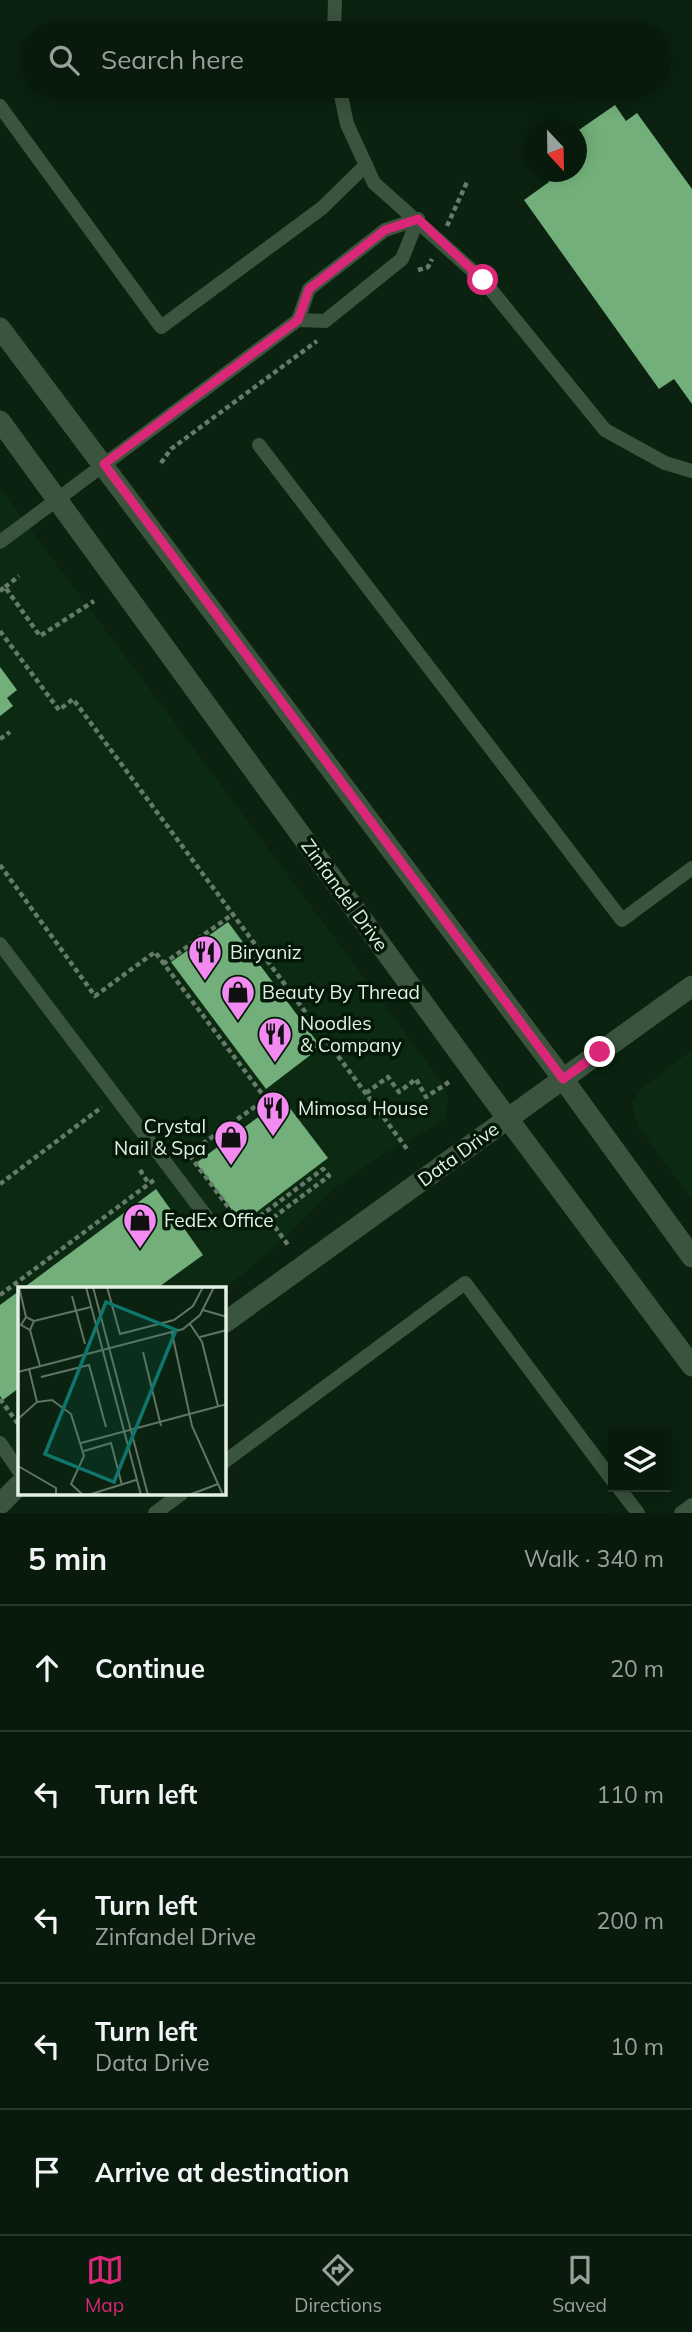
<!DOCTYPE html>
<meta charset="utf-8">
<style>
body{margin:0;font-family:Mulish,sans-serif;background:#162719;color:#f1f3f6}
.controls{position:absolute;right:21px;bottom:21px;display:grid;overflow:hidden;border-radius:0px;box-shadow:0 4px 18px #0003}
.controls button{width:63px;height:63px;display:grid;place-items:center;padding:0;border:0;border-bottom:2px solid #29382c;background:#081a0b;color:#f1f3f6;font:35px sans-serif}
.compass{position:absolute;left:524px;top:119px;width:63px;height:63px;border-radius:50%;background:#081a0b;box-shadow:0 4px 18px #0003;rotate:158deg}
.stop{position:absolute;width:21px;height:21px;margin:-16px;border:5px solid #db2777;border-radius:50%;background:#fff}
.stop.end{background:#db2777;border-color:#fff;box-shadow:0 2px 7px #0008}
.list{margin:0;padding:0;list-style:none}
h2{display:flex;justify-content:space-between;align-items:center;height:91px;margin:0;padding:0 28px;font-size:30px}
h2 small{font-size:23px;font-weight:400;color:#98a19d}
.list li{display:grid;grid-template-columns:46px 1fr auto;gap:21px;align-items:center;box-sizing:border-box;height:126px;padding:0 28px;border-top:2px solid #29382c}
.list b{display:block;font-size:26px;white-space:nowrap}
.list p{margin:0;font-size:23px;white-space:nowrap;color:#98a19d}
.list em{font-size:23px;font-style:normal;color:#98a19d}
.icon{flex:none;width:38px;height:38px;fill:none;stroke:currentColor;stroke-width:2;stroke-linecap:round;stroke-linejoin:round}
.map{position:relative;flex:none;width:692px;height:1513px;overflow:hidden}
.search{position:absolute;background:#081a0b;box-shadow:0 4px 18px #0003;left:21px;right:21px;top:21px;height:77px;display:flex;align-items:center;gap:18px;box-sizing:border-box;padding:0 24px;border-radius:38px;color:#98a19d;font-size:26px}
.sheet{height:721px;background:#081a0b}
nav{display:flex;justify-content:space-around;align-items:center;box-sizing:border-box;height:98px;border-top:2px solid #29382c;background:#081a0b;font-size:19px;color:#98a19d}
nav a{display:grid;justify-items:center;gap:4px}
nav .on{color:#db2777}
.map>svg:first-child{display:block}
</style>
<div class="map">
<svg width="692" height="1513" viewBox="0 0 692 1513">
<rect width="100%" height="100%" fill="#0a220f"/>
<g fill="#0c2a12">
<polygon points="0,488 444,1085 448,1101 446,1117 438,1124 378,1157 331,1191 285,1238 224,1290 19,1289 19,1449 0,1465"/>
<polygon points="692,1050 692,1199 637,1125 632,1103 641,1089"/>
</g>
<g fill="#72af7a">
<polygon points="615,105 626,121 637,113 692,189 692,404 674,379 659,389 524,200 549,182 542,172 576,172 576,132"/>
<polygon points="0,667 17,690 7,698 13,706 0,716"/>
<polygon points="228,922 321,1047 266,1089 171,962"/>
<polygon points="283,1099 328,1158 242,1223 196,1163"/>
<polygon points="156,1189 203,1255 156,1289 22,1289"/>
<polygon points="19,1291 19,1388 3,1400 0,1396 0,1305"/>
</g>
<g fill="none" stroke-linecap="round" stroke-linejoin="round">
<g stroke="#657a69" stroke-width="4.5" stroke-dasharray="5 3.5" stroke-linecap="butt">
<polyline points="447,226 467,182"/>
<polyline points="418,270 428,267 432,259"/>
<polyline points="161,463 171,449 317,341"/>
<polyline points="5,587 19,576"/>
<polyline points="0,591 5,587 40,636 94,601"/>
<polyline points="0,631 59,710 73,699 407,1149"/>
<polyline points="0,739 10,732"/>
<polyline points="0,865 95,996 155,952 266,1099 188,1154"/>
<polyline points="163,964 233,914"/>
<polyline points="366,1093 388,1077 399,1092 416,1079 426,1097 449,1082"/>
<polyline points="173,1144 178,1140 244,1228 323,1169 329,1176 270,1220 288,1245"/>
<polyline points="140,1170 149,1184"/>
<polyline points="0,1184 102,1107"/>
<polyline points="0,1295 154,1180 156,1182"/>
<polyline points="0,1399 19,1425"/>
</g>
<g stroke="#3b543e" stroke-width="14">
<polyline points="334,33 335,0"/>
<polyline points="339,86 347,124 374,183 483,280 605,430 665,463 692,471"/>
<polyline points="0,106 161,327 322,208 366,165"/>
<polyline points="298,320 325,321 402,259 418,219"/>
<polyline points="259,445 622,920 692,868"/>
<polyline points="0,542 298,320 309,289 385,230 418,219"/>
<polyline points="0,944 206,1216"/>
<polyline points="0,1443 19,1471"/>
<polyline points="224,1462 465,1283 613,1481"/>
<polyline points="618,1487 638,1513"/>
<polyline points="155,1513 181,1494"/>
<polyline points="681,1513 692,1505"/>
</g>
<g stroke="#3b543e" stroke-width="21">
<polyline points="0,328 563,1079 692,1257"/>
<polyline points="0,421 479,1080 692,1366"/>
<polyline points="224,1323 692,986"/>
<polyline points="0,1504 19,1485"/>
</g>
</g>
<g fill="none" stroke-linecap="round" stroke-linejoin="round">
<polyline stroke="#db2777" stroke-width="9" points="483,280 418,219 385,230 309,289 298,320 104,464 563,1079 600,1052"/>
</g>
<defs>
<g id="restaurant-pin" transform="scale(1.75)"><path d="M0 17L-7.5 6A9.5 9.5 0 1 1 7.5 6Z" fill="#f38af2" stroke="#031806"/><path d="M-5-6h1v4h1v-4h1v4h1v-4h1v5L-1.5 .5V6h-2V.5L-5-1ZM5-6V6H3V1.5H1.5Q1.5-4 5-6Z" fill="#111"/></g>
<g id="shop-pin" transform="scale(1.75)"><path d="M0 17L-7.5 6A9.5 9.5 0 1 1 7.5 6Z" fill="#f38af2" stroke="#031806"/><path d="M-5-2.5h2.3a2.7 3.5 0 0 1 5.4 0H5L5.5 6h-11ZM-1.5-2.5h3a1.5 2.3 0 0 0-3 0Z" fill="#111"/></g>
</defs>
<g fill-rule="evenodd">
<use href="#restaurant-pin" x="205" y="952"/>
<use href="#shop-pin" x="238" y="992"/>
<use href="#restaurant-pin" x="275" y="1034"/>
<use href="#restaurant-pin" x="273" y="1108"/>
<use href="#shop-pin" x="231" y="1137"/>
<use href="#shop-pin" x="140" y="1220"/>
</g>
<g text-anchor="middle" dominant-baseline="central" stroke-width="7" stroke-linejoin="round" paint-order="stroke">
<g font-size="19" fill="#e2f1e3" stroke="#031806">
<text transform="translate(345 895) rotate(54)">Zinfandel Drive</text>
<text transform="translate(458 1154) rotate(-36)">Data Drive</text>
</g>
<g font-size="19" fill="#e2f1e3" stroke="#031806" text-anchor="start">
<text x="230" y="952">Biryaniz</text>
<text x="262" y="992">Beauty By Thread</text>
<text x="300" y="1023">Noodles<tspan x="300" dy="22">&amp; Company</tspan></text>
<text x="298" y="1108">Mimosa House</text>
<text x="206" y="1126" text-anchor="end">Crystal<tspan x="206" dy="22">Nail &amp; Spa</tspan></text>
<text x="164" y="1220">FedEx Office</text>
</g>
</g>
<g transform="translate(18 1287)">
<rect width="208" height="208" fill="#0a220f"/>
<path fill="none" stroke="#607564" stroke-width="2" d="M1 0 8 30M68 0 123 208M75 0 130 208M89 0 102 47 156 33 175 19 185 0M54 9 67 57M185 23 209 30M16 34 73 20M172 37 184 55 200 119M12 43 3 38 8 30 16 34 12 43 22 79M154 46 174 139 205 208M182 50 209 43M125 65 143 139M0 85 165 42 182 28 196 0M23 90 71 78 88 140M19 115 34 113 53 127 66 169 53 197 65 208M0 132 19 115 11 82M63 156 209 117M66 164 93 156 104 198M0 179 38 201V208M70 208 118 193M171 208 200 197"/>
<path fill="#0f766e" fill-opacity="0.15" stroke="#0f766e" stroke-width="3.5" d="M88 15 158 43 96 195 27 167Z"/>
<rect width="208" height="208" fill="none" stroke="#e2f1e3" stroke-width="3.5"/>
</g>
</svg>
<div class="controls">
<button><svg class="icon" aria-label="layers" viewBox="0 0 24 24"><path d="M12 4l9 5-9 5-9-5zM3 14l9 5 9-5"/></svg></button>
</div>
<svg class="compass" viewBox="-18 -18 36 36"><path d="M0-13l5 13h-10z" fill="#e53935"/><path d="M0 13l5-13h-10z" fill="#98a19d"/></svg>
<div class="stop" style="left:483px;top:280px"></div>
<div class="stop end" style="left:600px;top:1052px"></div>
<div class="search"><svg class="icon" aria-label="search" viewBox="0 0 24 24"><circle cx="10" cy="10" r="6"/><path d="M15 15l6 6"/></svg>Search here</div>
</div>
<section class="sheet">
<h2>5 min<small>Walk · 340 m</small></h2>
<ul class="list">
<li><svg class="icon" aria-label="ahead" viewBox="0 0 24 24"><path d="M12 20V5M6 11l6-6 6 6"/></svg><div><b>Continue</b></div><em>20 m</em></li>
<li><svg class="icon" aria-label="left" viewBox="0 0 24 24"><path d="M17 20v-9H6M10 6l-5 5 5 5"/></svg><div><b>Turn left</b></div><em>110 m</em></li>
<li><svg class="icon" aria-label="left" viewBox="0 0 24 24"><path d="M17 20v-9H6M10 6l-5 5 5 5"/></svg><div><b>Turn left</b><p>Zinfandel Drive</p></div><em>200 m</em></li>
<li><svg class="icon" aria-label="left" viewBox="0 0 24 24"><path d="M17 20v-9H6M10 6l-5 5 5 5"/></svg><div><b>Turn left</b><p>Data Drive</p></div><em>10 m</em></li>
<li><svg class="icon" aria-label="arrive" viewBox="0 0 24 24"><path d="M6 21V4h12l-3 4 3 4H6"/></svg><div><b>Arrive at destination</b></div></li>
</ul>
</section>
<nav>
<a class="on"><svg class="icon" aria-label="map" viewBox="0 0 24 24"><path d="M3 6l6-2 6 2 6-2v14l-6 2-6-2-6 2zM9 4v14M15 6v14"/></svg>Map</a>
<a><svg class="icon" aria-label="directions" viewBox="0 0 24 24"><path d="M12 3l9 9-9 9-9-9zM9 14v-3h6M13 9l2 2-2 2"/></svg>Directions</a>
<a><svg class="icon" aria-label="saved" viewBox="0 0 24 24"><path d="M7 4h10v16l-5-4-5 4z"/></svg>Saved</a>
</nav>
